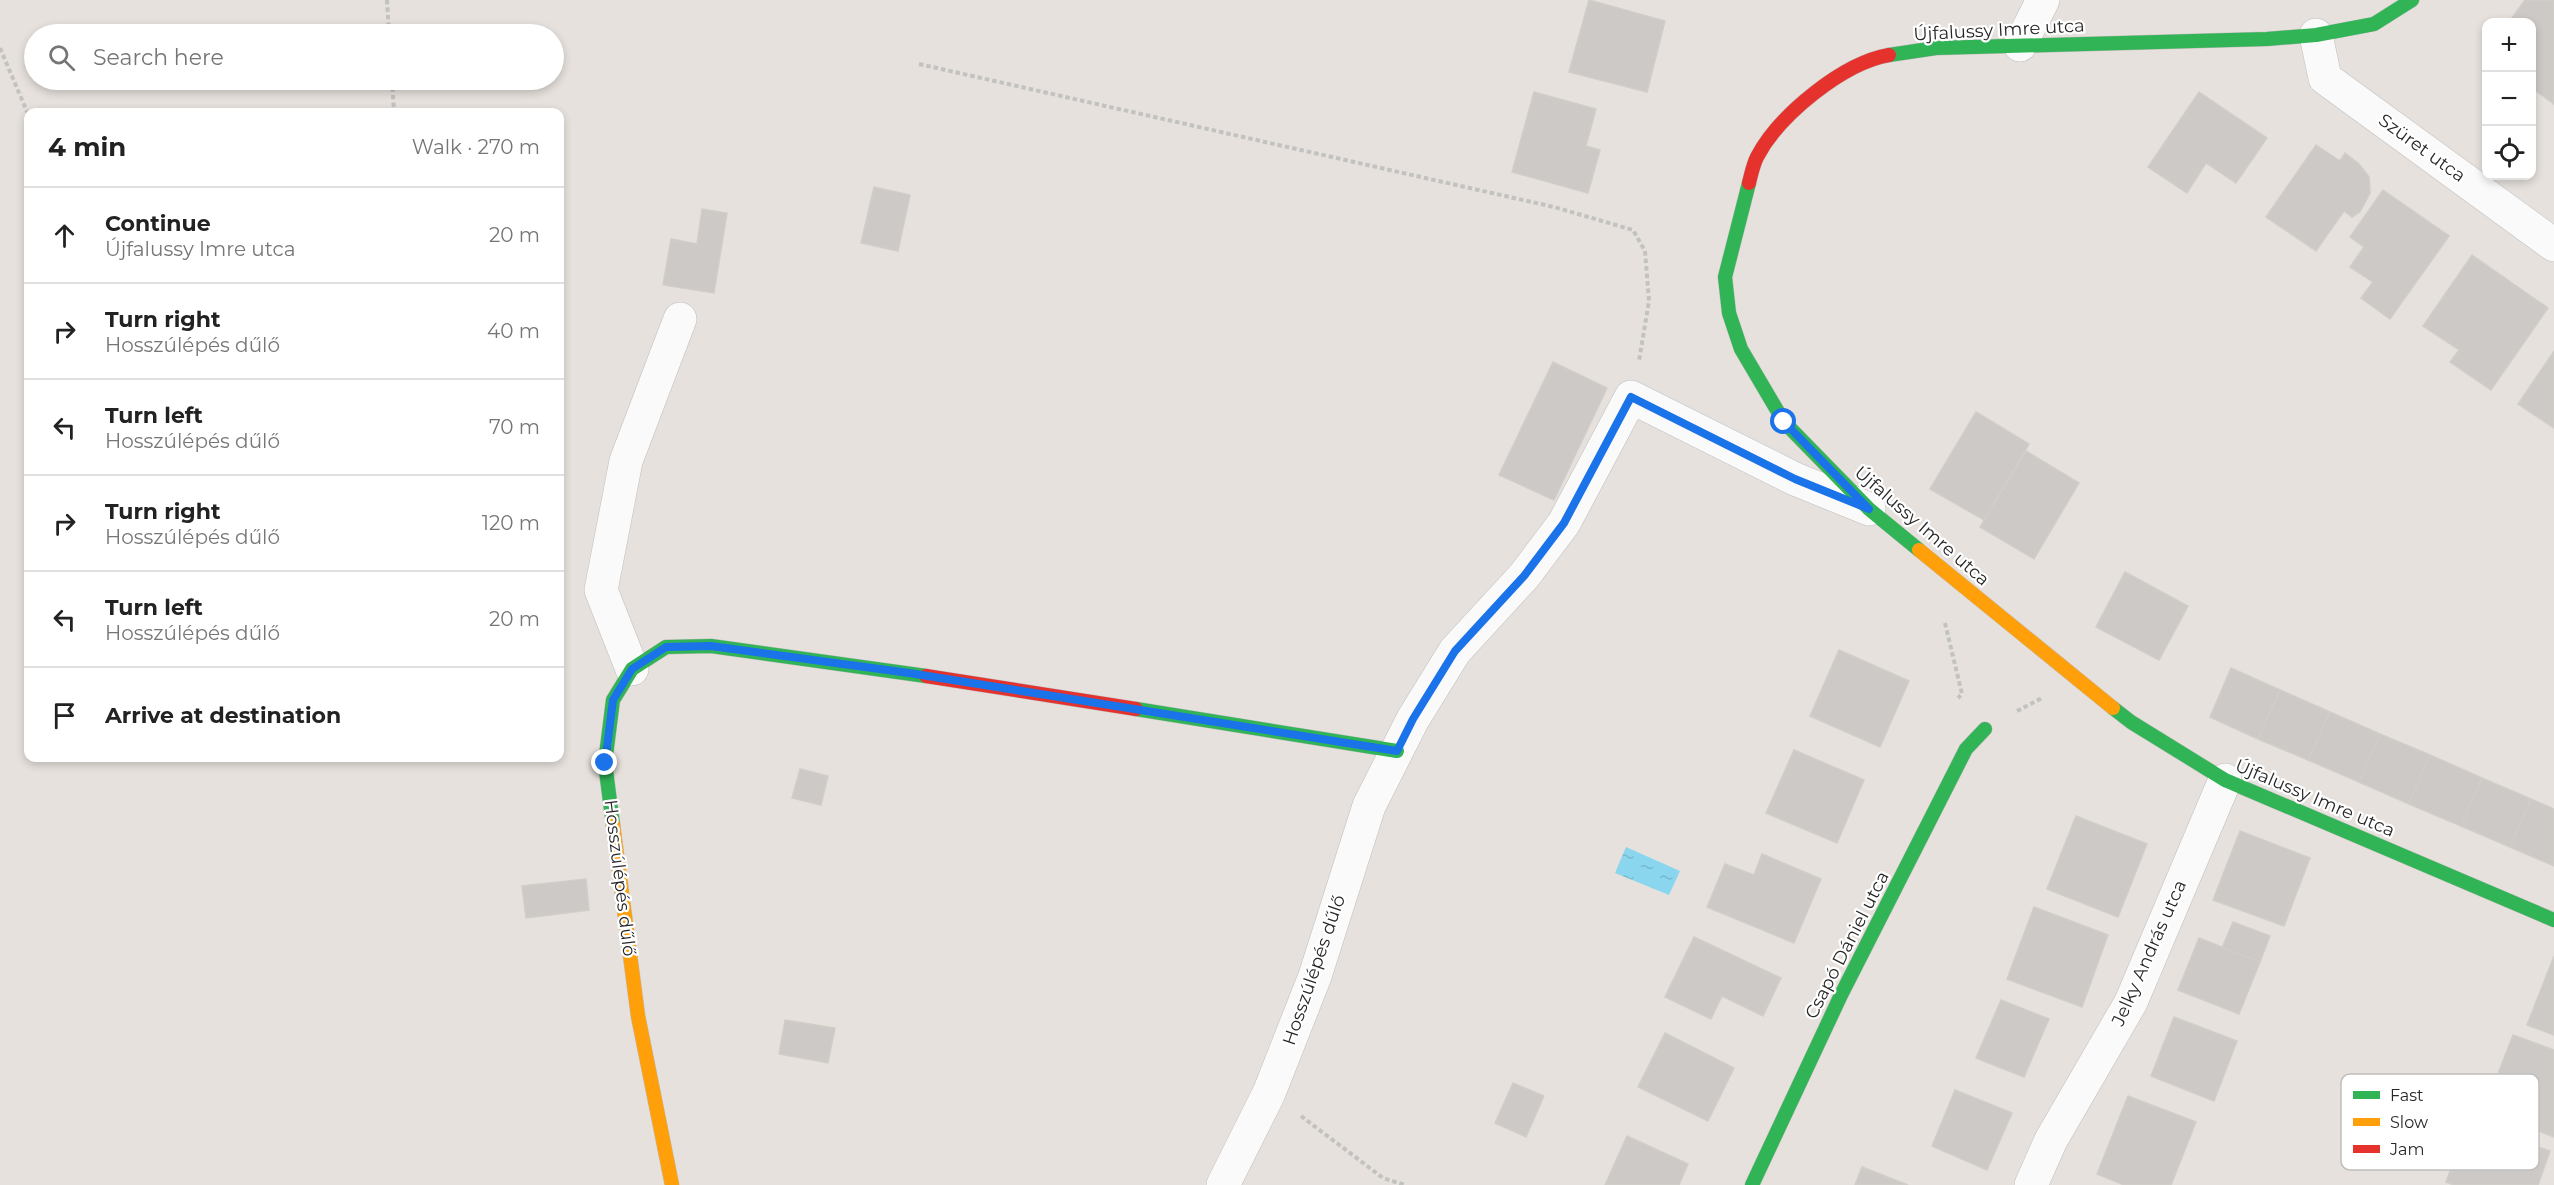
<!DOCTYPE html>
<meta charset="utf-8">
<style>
body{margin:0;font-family:Montserrat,sans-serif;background:#f2f2f2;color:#222}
.controls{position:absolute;right:18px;top:18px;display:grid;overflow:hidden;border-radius:12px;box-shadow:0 3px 9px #0003}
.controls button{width:54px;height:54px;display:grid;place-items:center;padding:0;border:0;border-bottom:2px solid #e0e0e0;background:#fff;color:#222;font:30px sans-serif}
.stop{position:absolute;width:18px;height:18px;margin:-14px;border:4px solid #1a73e8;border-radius:50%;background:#fff}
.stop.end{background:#1a73e8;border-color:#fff;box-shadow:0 2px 6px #0008}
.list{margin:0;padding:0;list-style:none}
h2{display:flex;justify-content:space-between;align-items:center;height:78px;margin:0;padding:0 24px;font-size:26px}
h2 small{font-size:20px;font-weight:400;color:#767676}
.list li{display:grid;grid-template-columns:39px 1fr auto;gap:18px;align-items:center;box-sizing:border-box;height:96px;padding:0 24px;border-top:2px solid #e0e0e0}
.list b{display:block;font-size:22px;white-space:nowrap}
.list p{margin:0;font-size:20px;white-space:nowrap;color:#767676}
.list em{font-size:20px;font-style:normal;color:#767676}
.icon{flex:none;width:33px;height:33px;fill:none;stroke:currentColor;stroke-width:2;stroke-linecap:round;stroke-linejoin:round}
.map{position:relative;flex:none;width:2554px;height:1185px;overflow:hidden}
.search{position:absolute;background:#fff;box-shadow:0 3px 9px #0003;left:24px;top:24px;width:540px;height:66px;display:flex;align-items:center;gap:15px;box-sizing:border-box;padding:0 21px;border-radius:33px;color:#767676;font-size:22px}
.panel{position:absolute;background:#fff;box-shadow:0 3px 9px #0003;left:24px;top:108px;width:540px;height:654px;border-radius:12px}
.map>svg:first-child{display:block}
</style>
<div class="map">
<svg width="2554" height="1185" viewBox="0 0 2554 1185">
<defs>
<pattern id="water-ripples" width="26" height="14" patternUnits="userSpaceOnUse" patternTransform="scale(1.5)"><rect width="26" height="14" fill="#8ad6ee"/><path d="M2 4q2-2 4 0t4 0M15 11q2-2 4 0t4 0" fill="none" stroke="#77b8cc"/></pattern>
</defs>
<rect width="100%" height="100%" fill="#e6e1dc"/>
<polygon fill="url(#water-ripples)" points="1626,847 1680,871 1669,895 1615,873"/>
<g fill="#ccc9c6" stroke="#d1cdc8" stroke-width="1.5">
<polygon points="1589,0 1665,21 1647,92 1569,72"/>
<polygon points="2525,0 2554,0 2554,104 2532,88 2532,22 2509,22"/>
<polygon points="1534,92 1596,109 1586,146 1600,150 1588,193 1512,172"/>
<polygon points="2199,92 2267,138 2236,183 2206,163 2187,193 2148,167"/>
<polygon points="2316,145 2340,161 2345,153 2359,164 2369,177 2370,193 2360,212 2352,217 2344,211 2316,251 2266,217"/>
<polygon points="874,187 910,195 898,251 861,243"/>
<polygon points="2383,190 2449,236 2390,319 2361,298 2373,282 2350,267 2364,247 2350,237"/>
<polygon points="702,209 727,213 714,293 663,285 671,239 697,244"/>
<polygon points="2472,255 2548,308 2491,390 2450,362 2459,350 2423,326"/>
<polygon points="2554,351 2554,428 2518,404"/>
<polygon points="1553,362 1607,388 1554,500 1499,475"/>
<polygon points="1976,412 2029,444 1984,520 1930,489"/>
<polygon points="2026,451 2079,483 2034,559 1980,527"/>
<polygon points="2125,572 2188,606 2159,660 2096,627"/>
<polygon points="1839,650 1909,681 1880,747 1810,716"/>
<polygon points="2231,668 2280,690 2258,739 2210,717"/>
<polygon points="2280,690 2330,712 2308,760 2258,739"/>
<polygon points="2330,712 2380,734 2359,782 2308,760"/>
<polygon points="2380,734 2430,755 2409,804 2359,782"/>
<polygon points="1794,750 1864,780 1837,843 1766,813"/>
<polygon points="2430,755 2482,778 2461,826 2409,804"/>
<polygon points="800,769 828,776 821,805 792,798"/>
<polygon points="2482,778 2531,799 2510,847 2461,826"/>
<polygon points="2531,799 2554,809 2554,866 2510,847"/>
<polygon points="2076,816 2147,844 2118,917 2047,889"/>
<polygon points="2240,831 2310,858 2284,926 2213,900"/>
<polygon points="1762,854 1821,879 1794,943 1707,907 1725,864 1754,875"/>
<polygon points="586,879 589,910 526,918 522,886"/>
<polygon points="2034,907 2108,935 2082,1007 2007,979"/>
<polygon points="2233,922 2270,936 2260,962 2222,948"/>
<polygon points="1694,937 1781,978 1763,1016 1722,996 1711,1019 1665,997"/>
<polygon points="2199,938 2260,962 2239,1014 2178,990"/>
<polygon points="2554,956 2554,1035 2527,1025"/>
<polygon points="2001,1000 2049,1019 2024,1077 1976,1058"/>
<polygon points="2174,1017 2237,1041 2214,1101 2151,1076"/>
<polygon points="785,1020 835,1028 828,1063 779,1054"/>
<polygon points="1665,1033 1734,1068 1708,1121 1638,1087"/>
<polygon points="2513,1035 2554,1050 2554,1137 2484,1110"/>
<polygon points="1513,1083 1544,1096 1526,1137 1495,1123"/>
<polygon points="1955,1090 2012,1113 1987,1170 1932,1146"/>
<polygon points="2128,1096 2196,1122 2171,1185 2124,1185 2097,1174"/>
<polygon points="2468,1122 2550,1151 2538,1185 2454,1185 2446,1182"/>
<polygon points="1627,1136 1688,1164 1679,1185 1605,1185"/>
<polygon points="1862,1167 1908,1185 1855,1185"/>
</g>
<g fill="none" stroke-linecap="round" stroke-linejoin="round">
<g stroke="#bfbdbe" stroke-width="34">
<g id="street">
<polyline points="2316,35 2325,78 2554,245"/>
<polyline points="2020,45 2043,0"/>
<polyline points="632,669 601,590 626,461 680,319"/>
<polyline points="1223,1185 1269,1093 1315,976 1369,806 1413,719 1455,651 1524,576 1564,523 1631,397 1795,479 1869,509"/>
<polyline points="2031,1185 2051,1140 2131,1002 2225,780"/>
</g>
</g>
<g stroke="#bfbdbe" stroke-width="15">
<g id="fast">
<polyline points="1889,55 1936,48 2267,39 2316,35 2374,24 2412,0"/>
<polyline points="1749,183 1725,277 1729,313 1741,349 1784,422 1869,509 1919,550"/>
<polyline points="2113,708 2131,722 2225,780 2554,920"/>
<polyline points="1136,709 1397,751"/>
<polyline points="613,825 605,763 613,700 632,669 666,647 711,646 926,676"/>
<polyline points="1752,1185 1841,995 1966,749 1985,729"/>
</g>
</g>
<g stroke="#bfbdbe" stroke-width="15">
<g id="slow">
<polyline points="1919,550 2113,708"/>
<polyline points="613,825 638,1016 672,1185"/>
</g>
</g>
<g stroke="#bfbdbe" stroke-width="15">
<g id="jam">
<path d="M1749 183C1751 175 1753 165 1757 157 1779 115 1843 63 1889 55"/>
<polyline points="926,676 1136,709"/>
</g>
</g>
<g stroke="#c2c2c1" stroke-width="4" stroke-dasharray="4.5 3" stroke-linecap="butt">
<polyline points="387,0 389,34"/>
<polyline points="0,48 28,114"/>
<polyline points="919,64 1554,207 1633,230 1645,251 1649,301 1639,361"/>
<polyline points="392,80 394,112"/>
<polyline points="1945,623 1962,694 1958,698"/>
<polyline points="2017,711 2042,698"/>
<polyline points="1301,1116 1383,1178 1405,1185"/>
</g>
<use href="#street" stroke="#fbfafa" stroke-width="33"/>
<use href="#fast" stroke="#30b455" stroke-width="14"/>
<use href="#slow" stroke="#ff9f0a" stroke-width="14"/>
<use href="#jam" stroke="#e5322d" stroke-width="14"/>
</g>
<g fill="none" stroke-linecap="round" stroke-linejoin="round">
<polyline stroke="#1a73e8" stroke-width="8" points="605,763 613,700 632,669 666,647 711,646 909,673 1397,751 1413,719 1455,651 1524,576 1564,523 1631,397 1795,479 1869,509 1784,422"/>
</g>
<g text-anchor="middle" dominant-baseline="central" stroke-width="4.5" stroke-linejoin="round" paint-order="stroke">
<g font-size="18" fill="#272727" stroke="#fff">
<text transform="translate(1999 30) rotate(-3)">Újfalussy Imre utca</text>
<text transform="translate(2422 148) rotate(36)">Szüret utca</text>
<text transform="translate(1922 526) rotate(41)">Újfalussy Imre utca</text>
<text transform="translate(2315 798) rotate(23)">Újfalussy Imre utca</text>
<text transform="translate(620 878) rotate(83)">Hosszúlépés dűlő</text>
<text transform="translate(1847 945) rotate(-63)">Csapó Dániel utca</text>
<text transform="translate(2149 953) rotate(-66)">Jelky András utca</text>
<text transform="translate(1314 970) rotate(-71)">Hosszúlépés dűlő</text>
</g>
</g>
<rect x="2341" y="1074" width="198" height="96" rx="9" fill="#fff" stroke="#bebebe" stroke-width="1.5"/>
<rect x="2353" y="1091" width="27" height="8" fill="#30b455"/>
<rect x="2353" y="1118" width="27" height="8" fill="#ff9f0a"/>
<rect x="2353" y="1145" width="27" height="8" fill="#e5322d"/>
<g font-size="16" fill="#272727">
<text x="2390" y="1101">Fast</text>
<text x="2390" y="1128">Slow</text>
<text x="2390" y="1155">Jam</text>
</g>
</svg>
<div class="controls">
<button>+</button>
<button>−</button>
<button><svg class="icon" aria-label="locate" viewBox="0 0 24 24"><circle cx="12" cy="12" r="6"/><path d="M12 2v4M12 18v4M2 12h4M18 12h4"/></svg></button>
</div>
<div class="stop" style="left:1784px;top:422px"></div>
<div class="stop end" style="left:605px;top:763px"></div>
<div class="search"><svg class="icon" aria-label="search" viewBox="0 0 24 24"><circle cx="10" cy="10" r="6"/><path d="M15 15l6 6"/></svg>Search here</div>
<section class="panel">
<h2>4 min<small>Walk · 270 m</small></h2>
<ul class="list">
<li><svg class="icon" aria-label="ahead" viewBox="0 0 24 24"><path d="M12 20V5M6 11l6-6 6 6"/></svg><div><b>Continue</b><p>Újfalussy Imre utca</p></div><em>20 m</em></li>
<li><svg class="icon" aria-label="right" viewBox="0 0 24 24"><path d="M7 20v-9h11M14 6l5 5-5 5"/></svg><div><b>Turn right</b><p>Hosszúlépés dűlő</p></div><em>40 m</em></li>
<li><svg class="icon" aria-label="left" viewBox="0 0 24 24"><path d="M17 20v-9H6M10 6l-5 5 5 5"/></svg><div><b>Turn left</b><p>Hosszúlépés dűlő</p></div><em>70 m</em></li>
<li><svg class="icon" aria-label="right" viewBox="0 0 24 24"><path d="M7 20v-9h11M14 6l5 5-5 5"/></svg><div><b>Turn right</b><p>Hosszúlépés dűlő</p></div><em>120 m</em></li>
<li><svg class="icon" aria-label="left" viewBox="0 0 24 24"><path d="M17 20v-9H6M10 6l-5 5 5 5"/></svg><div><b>Turn left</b><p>Hosszúlépés dűlő</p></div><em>20 m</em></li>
<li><svg class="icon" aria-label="arrive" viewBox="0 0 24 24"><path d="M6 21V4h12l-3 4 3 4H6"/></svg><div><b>Arrive at destination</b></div></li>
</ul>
</section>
</div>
